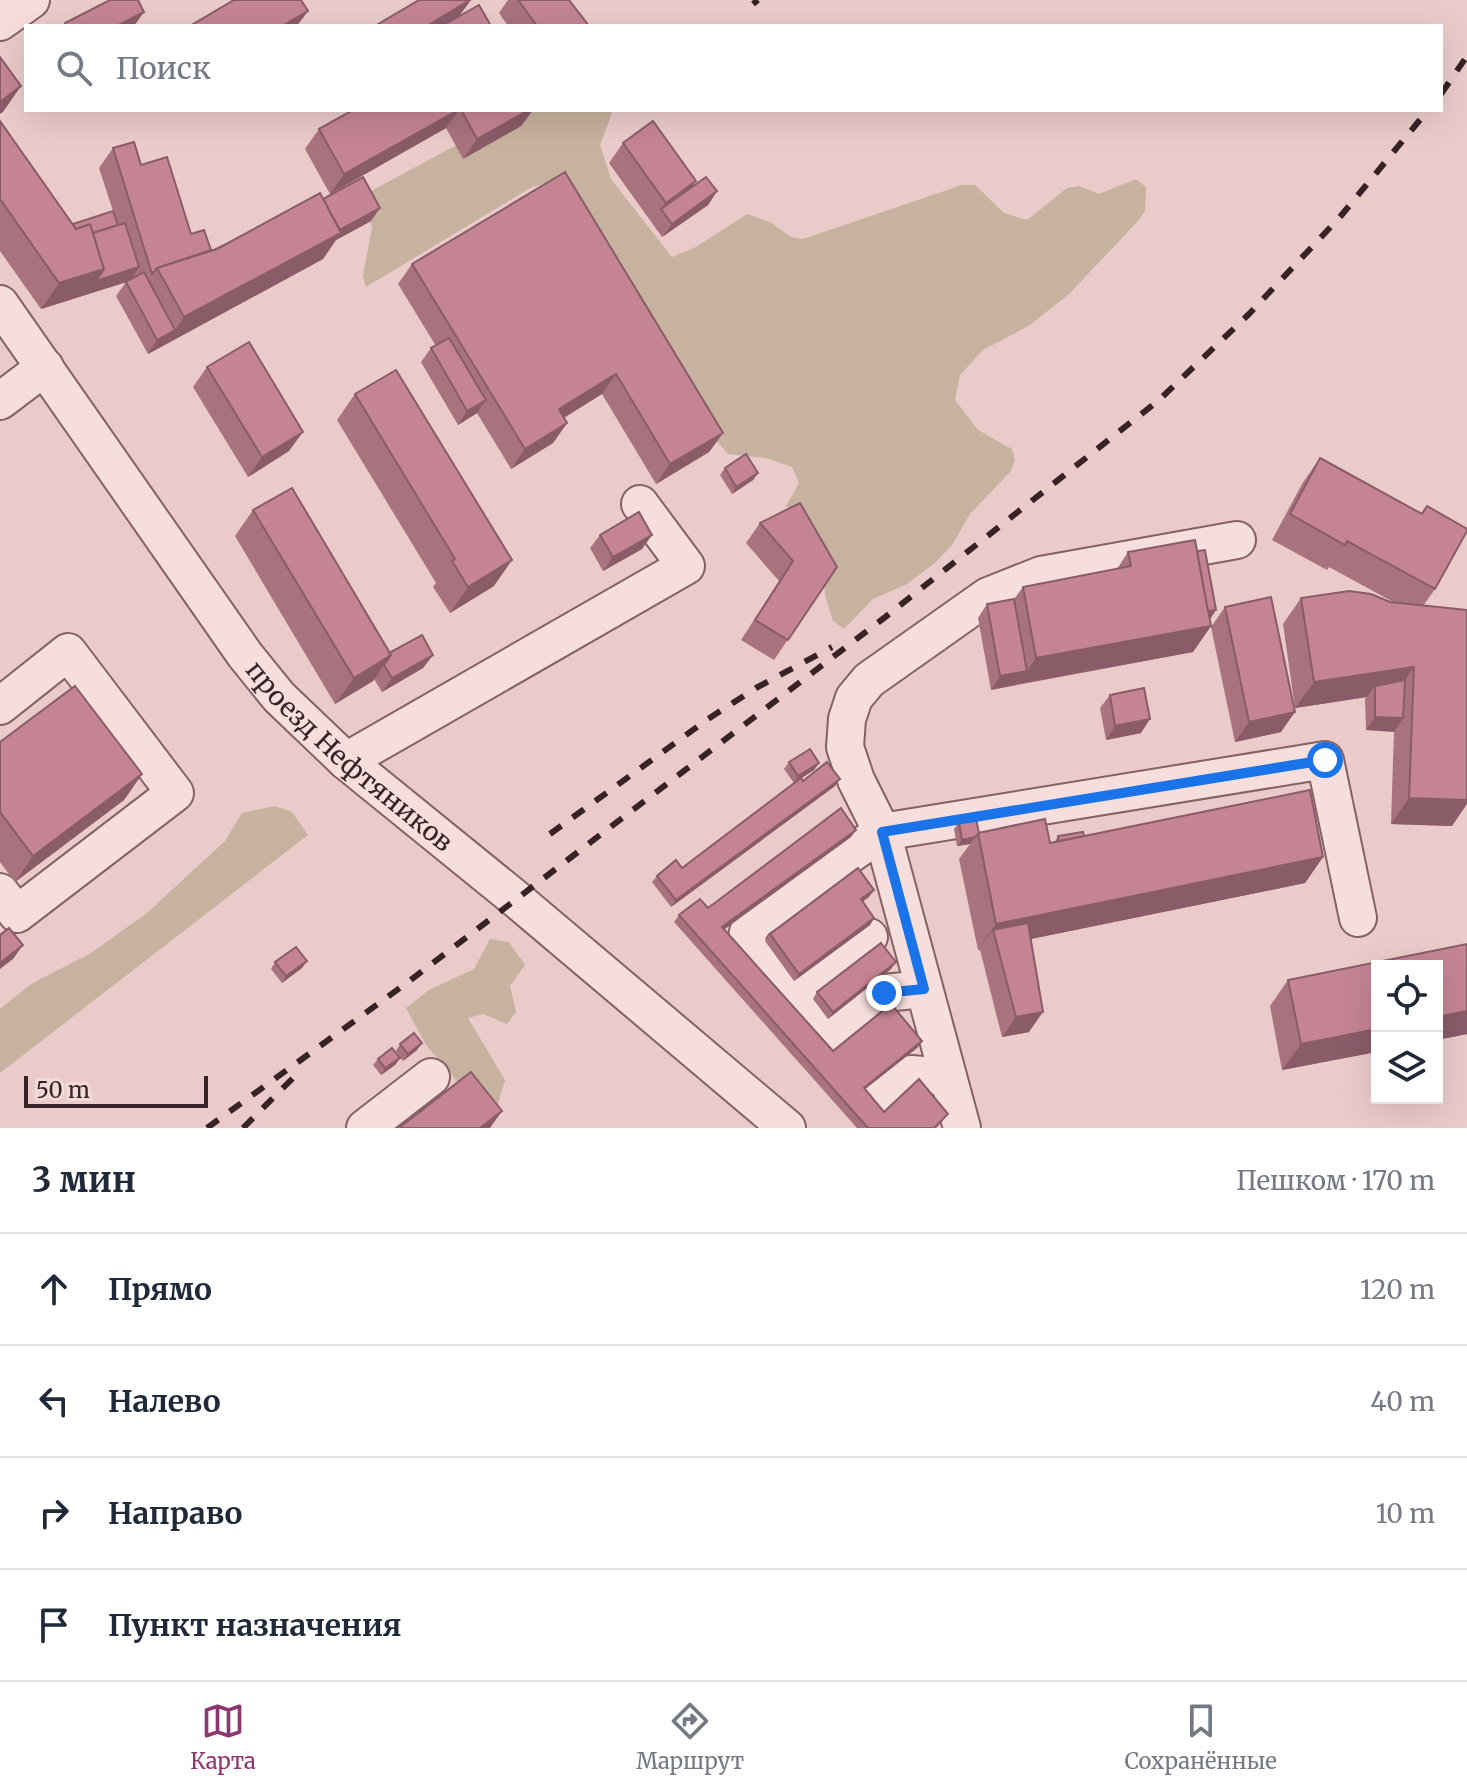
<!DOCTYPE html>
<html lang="ru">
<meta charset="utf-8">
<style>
body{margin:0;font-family:Merriweather,serif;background:#f2f2f3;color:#1f2937}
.controls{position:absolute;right:24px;bottom:24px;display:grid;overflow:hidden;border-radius:0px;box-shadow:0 8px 32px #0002}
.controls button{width:72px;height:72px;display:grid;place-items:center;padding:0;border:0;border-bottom:2px solid #e0e1e3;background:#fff;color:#1f2937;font:40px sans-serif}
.scale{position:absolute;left:24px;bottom:20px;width:184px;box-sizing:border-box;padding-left:8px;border:4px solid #372226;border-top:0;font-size:22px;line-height:28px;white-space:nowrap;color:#372226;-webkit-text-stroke:6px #f2dad9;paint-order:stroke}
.stop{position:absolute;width:24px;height:24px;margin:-18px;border:6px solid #1a73e8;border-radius:50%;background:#fff}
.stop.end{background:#1a73e8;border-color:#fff;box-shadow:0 2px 8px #0008}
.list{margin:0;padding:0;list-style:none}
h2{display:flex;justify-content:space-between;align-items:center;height:104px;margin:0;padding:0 32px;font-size:34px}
h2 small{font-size:26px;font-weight:400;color:#747a83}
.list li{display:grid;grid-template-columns:52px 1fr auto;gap:24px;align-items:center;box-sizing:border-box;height:112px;padding:0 32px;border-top:2px solid #e0e1e3}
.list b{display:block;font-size:30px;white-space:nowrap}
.list em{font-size:26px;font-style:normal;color:#747a83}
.icon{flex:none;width:44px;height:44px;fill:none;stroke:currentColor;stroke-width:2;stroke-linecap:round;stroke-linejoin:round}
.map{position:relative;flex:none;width:1467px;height:1128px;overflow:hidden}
.search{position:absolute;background:#fff;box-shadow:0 8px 32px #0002;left:24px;right:24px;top:24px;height:88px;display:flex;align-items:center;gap:20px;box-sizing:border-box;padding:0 28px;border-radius:0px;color:#747a83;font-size:30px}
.sheet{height:552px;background:#fff}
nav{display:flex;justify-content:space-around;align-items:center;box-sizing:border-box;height:112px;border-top:2px solid #e0e1e3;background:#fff;font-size:22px;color:#747a83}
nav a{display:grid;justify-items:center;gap:4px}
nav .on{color:#8d3771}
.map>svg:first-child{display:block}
</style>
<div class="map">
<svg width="1467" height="1128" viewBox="0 0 1467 1128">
<rect width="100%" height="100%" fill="#eacbca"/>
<g fill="#c7b19f">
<polygon points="487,110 613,110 600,145 611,179 672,257 696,247 747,214 770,222 791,237 803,239 962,185 975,185 1004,213 1027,220 1067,188 1079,186 1099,194 1136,179 1146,187 1145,211 1138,221 1069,294 1030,325 983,350 960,375 955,400 978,430 1012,449 1015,460 1011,471 970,514 952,545 936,562 907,584 873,599 844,629 833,621 825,595 821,536 786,506 799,483 792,467 766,458 728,454 715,439 556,181 532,187 366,287 363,276 372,227 365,203 371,191 462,142"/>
<polygon points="275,806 292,812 308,835 0,1073 0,1009 31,984 91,953 147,913 225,841 242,813"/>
<polygon points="490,939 509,942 525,965 510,986 516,1012 507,1024 483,1014 468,1018 505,1080 497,1107 483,1112 426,1045 406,1008 429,990 474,969"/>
</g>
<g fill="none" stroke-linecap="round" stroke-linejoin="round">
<g stroke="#856065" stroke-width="40">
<g id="minor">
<polyline points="0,22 31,0"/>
<path id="s1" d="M0 304 245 655 279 697 346 761 516 899 787 1128"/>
<polyline points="0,401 45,367"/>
<polyline points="0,706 68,652 175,793 17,914 0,892"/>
<polyline points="346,761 686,566 640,504"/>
<polyline points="924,989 884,993 826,1036 754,954 746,943 748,932 755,921 882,832 1325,760 1358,918"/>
<polyline points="790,995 869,937"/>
<polyline points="877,1100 911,1074 948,1077"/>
<polyline points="365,1128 431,1077"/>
<polyline points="962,1128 882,832 856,780 845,747 847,719 854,698 869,680 988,596 1041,575 1237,540"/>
</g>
</g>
<use href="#minor" stroke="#f6dedd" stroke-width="36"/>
<g stroke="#372226" stroke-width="6" stroke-dasharray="14 14" stroke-linecap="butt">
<polyline points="753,4 758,0"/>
<polyline points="1441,94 1467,56"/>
<polyline points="550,834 708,719 756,688 832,647"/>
<polyline points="207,1128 404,985 884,618 1159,400 1249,314 1340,217 1428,110"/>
<polyline points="243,1128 296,1075"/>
</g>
</g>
<g fill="#a9727f">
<polygon points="508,0 569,0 589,26 508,26 499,13"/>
<polygon points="353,110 533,110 521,126 463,159 446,128 330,194 305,149 319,129"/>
<polygon points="0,121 73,224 113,211 99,168 113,148 141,165 191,234 211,250 323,199 371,221 336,240 323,259 148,354 116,296 126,282 41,309 0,251"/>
<polygon points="623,143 691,187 717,191 708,205 662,237 609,163"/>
<polygon points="412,264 723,433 709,452 656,484 602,394 564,418 567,423 553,443 511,469 477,413 458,425 421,362 431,348 436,346 398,284"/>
<polygon points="207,367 289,451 248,477 193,387"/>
<polygon points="355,394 494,586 450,613 433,587 436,583 337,420"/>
<polygon points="1320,458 1421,513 1427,506 1435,589 1423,606 1452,826 1391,824 1394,731 1366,730 1365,699 1367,697 1295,708 1283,624 1301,598 1395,603 1329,567 1327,570 1272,540 1302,484"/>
<polygon points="725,468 758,473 753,480 732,494 720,475"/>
<polygon points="253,510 389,653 433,655 423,668 382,692 374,679 373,681 335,704 235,536"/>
<polygon points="760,523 837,567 774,660 741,640 779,581 746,543"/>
<polygon points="600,535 642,549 603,571 590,548"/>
<polygon points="1197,551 1216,610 1210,619 1211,626 1193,652 991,690 978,618 987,604 1014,599 1023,587 1117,569 1128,552"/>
<polygon points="1225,607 1281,732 1235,742 1211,627"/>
<polygon points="1110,695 1141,733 1106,740 1100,708"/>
<polygon points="0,742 142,774 124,800 15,882 0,862"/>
<polygon points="789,762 819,763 814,770 801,778 803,781 835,786 671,907 652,882 657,876 682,868 801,779 794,783 784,769"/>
<polygon points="959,822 979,833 1050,843 1054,843 1058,836 1084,836 1323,857 1305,883 1031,939 1029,1032 1002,1037 980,950 978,950 959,859 970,844 957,846 954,829"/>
<polygon points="851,837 724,929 833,1051 922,1041 917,1048 865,1089 884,1112 943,1121 936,1128 857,1128 674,922 679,915 708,908"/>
<polygon points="869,897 862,902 874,918 870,925 794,981 765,941 770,934"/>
<polygon points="1467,944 1467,1034 1282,1070 1270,1006 1288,980"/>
<polygon points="307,961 302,968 282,983 271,969 275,962"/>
<polygon points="891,969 828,1019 813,999 817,992"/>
<polygon points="400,1044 417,1050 403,1061 396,1051"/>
<polygon points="400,1058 395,1065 381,1075 373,1065 378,1059"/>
</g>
<g fill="#895c68">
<polygon points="471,0 457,19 446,26 427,26"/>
<polygon points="308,11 297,26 282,26"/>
<polygon points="144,12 134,26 117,26"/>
<polygon points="21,86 3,112 0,114 0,102"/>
<polygon points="458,110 459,110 446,128 330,194 344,174"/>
<polygon points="529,110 533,110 521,126 463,159 477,139"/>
<polygon points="696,181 682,201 661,209 666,203"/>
<polygon points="717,191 708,205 662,237 672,224"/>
<polygon points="380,208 371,221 336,240 323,259 148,354 157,340 175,330 184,317"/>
<polygon points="139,267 130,281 41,309 59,283 104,269"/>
<polygon points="616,374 602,394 545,429 559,409"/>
<polygon points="486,400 477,413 458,425 467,411"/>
<polygon points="567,423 553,443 511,469 525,449"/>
<polygon points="303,432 289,451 248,477 262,457"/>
<polygon points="723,433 709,452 656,484 670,464"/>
<polygon points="758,473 753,480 732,494 736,487"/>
<polygon points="652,535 642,549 603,571 613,557"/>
<polygon points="512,560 494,586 450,613 468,587"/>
<polygon points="1216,610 1207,624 1198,613"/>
<polygon points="1211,626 1193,652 1018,684 1036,658"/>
<polygon points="391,655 373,681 335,704 354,678"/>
<polygon points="433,655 423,668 382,692 392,678"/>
<polygon points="1414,667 1396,693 1375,686 1367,697 1295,708 1314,682"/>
<polygon points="1027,671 1018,684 991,690 1000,676"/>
<polygon points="1295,712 1281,732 1235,742 1249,722"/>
<polygon points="1375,717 1403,718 1394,732 1366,730"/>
<polygon points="1150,719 1141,733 1106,740 1115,726"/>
<polygon points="819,763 814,770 794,783 798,776"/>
<polygon points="142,774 124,800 15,882 33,856"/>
<polygon points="840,779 835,786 671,907 676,900"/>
<polygon points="1409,798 1467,800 1467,804 1452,826 1391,824"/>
<polygon points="856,830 851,837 718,934 722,927"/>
<polygon points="975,837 970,844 957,846 962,840"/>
<polygon points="1323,857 1305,883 997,946 993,930 978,950 996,924"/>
<polygon points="874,890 869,897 856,906 861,899"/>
<polygon points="874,918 870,925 794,981 799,974"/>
<polygon points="23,945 13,959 0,969 0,963"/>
<polygon points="307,961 302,968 282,983 286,976"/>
<polygon points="896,962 891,969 828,1019 833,1012"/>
<polygon points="1467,1011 1467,1034 1437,1040 1437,1017"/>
<polygon points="1043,1012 1029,1032 1002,1037 1016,1017"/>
<polygon points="1377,1029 1377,1052 1282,1070 1301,1044"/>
<polygon points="922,1041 917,1048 859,1094 864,1088"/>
<polygon points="422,1043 417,1050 403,1061 408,1054"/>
<polygon points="400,1058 395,1065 381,1075 385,1068"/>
<polygon points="502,1111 490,1128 480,1128"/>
</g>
<g fill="#c48494" stroke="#895c68" stroke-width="2">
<polygon points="110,0 138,0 144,12 117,26 66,26 65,23"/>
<polygon points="234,0 301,0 308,11 282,26 190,26"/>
<polygon points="419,0 470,0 427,26 375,26"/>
<polygon points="518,0 569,0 589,26 537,26"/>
<polygon points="479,5 491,26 442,26"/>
<polygon points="0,57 21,86 0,102"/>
<polygon points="353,110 458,110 344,174 319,129"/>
<polygon points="461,110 529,110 477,139"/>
<polygon points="0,121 76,229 90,224 104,269 59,283 0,199"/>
<polygon points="653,121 696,181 666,203 623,143"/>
<polygon points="134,142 141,165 167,157 191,234 204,230 211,250 157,268 152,274 113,148"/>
<polygon points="565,172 723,433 670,464 616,374 559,409 567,423 525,449 412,264"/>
<polygon points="363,177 380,208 340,230 323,199"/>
<polygon points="706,177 717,191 672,224 661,209"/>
<polygon points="320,193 341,233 184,317 157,268 217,249"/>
<polygon points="113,211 118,225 93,233 90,224 76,229 73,224"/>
<polygon points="125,223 139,267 96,281 104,269 93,233"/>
<polygon points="144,272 175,330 157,340 126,282"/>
<polygon points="449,338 486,400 467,411 431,348"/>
<polygon points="249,342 303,432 262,457 207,367"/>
<polygon points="396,370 512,560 468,587 452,561 455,559 355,394"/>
<polygon points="746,454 758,473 736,487 725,468"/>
<polygon points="1320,458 1422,514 1427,506 1467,529 1467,531 1435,589 1347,541 1345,545 1290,514"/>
<polygon points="292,488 391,655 354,678 253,510"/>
<polygon points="800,503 837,567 788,640 755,620 793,561 760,523"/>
<polygon points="639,512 652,535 613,557 600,535"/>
<polygon points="1195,540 1211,626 1036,658 1023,587 1131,566 1128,552"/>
<polygon points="1205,550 1216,610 1208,611 1197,551"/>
<polygon points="1349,591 1371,594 1390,602 1467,610 1467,800 1409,798 1414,667 1314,682 1301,598"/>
<polygon points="1271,597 1295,712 1249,722 1225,607"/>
<polygon points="1014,599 1027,671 1000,676 987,604"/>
<polygon points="422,635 433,655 392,678 384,665 391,655 389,653"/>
<polygon points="1405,680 1403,718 1375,717 1375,686"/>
<polygon points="75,686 142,774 33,856 0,812 0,742"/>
<polygon points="1144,688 1150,719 1115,726 1110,695"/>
<polygon points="810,749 819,763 798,776 789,762"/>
<polygon points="827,762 840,779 676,900 657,876 676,860 682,868 801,778 803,781"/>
<polygon points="1310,790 1323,857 996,924 978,833 1045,819 1050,843"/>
<polygon points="841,808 856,830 722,927 833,1051 891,1004 922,1041 864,1088 884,1112 919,1079 948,1114 934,1128 868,1128 679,915 700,899 708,908"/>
<polygon points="976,819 979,833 975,837 962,840 959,822"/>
<polygon points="1083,832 1084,836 1059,841 1058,836"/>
<polygon points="858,868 874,890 861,899 874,918 799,974 770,934"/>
<polygon points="1028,923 1043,1012 1016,1017 993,930"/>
<polygon points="9,928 23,945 0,963 0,935"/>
<polygon points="881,943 896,962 833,1012 817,992"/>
<polygon points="1467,944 1467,1011 1437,1017 1437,966 1377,966 1377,1029 1301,1044 1288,980"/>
<polygon points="296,947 307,961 286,976 275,962"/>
<polygon points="414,1033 422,1043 408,1054 400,1044"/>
<polygon points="392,1048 400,1058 385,1068 378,1059"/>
<polygon points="471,1072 502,1111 480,1128 399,1128"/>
</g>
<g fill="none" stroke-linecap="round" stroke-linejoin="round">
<polyline stroke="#1a73e8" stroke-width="10" points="884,993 924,989 882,832 1325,760"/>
</g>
<g text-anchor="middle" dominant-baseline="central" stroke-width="8" stroke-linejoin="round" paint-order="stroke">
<g font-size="26" fill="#372226" stroke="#f2dad9">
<text stroke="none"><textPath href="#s1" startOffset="574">проезд Нефтяников</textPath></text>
</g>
</g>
</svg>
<div class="controls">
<button><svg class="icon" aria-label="locate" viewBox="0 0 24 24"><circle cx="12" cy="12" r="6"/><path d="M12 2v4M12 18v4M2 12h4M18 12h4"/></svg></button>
<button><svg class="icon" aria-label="layers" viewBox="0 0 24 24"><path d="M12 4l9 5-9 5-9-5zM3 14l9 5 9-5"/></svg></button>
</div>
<div class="scale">50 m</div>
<div class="stop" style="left:1325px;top:760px"></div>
<div class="stop end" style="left:884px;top:993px"></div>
<div class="search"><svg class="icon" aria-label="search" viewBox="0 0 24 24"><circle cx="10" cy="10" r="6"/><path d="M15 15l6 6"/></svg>Поиск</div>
</div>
<section class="sheet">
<h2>3 мин<small>Пешком · 170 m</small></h2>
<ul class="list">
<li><svg class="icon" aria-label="ahead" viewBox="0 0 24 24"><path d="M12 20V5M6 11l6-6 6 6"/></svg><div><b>Прямо</b></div><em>120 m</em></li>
<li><svg class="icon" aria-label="left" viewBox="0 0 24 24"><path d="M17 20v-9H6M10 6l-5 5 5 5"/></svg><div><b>Налево</b></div><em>40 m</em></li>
<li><svg class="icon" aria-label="right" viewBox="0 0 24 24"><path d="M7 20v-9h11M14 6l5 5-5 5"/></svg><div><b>Направо</b></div><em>10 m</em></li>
<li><svg class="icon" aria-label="arrive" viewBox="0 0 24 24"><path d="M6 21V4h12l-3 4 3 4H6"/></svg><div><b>Пункт назначения</b></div></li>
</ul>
</section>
<nav>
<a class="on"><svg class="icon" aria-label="map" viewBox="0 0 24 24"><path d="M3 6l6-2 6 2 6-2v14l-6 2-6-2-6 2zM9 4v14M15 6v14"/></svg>Карта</a>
<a><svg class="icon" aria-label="directions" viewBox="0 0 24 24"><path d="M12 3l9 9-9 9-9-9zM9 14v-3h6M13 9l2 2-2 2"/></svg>Маршрут</a>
<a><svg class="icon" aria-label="saved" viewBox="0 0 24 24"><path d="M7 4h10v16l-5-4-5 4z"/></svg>Сохранённые</a>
</nav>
